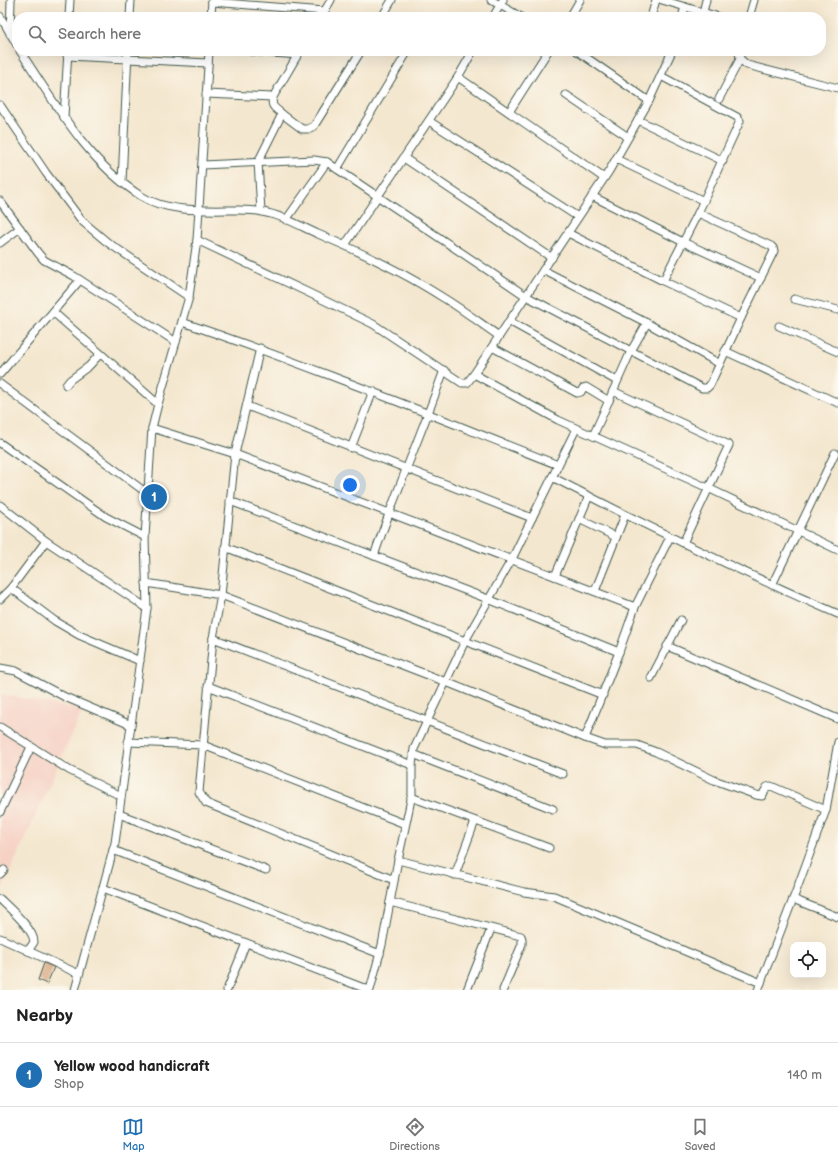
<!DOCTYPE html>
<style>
body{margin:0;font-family:"Balsamiq Sans",sans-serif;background:#f2f2f2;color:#222}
.controls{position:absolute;right:12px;bottom:12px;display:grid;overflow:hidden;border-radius:8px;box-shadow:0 4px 16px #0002}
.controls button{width:36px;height:36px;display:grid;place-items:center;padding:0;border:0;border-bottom:1px solid #e0e0e0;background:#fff;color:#222;font:20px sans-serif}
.you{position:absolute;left:350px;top:485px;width:14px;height:14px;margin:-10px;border:3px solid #fff;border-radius:50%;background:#1a73e8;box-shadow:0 0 0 6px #1a73e833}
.badge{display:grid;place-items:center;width:26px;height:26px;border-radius:50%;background:#1f6fb2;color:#fff;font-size:13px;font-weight:700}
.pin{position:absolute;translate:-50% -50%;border:2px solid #fff;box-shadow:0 1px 4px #0006}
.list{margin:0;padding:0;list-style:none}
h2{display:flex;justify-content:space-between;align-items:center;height:52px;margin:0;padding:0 16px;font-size:17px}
h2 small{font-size:13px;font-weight:400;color:#767676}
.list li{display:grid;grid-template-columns:26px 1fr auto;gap:12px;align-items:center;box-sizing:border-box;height:64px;padding:0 16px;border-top:1px solid #e0e0e0}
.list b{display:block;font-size:15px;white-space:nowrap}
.list p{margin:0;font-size:13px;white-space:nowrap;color:#767676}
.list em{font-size:13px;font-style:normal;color:#767676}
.icon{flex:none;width:22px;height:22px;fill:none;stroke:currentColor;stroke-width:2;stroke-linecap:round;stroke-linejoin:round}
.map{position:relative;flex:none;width:838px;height:990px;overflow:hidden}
.search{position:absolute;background:#fff;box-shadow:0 4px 16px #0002;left:12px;right:12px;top:12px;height:44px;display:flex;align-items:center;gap:10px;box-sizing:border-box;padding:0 14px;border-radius:16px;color:#767676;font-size:15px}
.sheet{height:116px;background:#fff}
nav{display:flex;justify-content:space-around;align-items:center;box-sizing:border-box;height:56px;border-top:1px solid #e0e0e0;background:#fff;font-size:11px;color:#767676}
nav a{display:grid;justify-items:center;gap:2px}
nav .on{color:#1f6fb2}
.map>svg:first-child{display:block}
</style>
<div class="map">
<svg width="838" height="990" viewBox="0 0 838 990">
<rect width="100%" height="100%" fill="#fbf7ec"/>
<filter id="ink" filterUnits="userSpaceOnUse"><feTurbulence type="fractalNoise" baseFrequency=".025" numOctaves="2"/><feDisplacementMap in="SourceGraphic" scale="8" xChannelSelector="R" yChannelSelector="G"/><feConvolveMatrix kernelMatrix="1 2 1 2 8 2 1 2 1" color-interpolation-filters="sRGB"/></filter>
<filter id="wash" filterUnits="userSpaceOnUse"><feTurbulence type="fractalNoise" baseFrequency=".012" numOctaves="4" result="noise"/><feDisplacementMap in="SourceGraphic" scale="16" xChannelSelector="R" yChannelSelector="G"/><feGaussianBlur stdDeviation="0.9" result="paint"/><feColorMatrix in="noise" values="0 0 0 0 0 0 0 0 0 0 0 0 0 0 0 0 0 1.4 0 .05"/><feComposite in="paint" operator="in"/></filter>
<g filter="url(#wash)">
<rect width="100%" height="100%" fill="#f4e7cf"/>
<polygon fill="#f6d2c5" points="0,694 83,710 0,894"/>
<g id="blocks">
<polygon fill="#d8a580" points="44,963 54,967 47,984 38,980"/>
</g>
</g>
<g filter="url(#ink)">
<use href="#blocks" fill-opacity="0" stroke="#3f564b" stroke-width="1"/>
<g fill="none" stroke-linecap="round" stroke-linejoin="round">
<g stroke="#3f564b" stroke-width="9">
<g id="minor">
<polyline points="491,0 521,17"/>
<polyline points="662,0 719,17"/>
<polyline points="212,2 325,11"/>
<polyline points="703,12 706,0"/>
<polyline points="0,16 17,45"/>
<polyline points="69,17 70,0"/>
<polyline points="130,17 131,0"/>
<polyline points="211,17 212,0"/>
<polyline points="321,17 331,0"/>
<polyline points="382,17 392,0"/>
<polyline points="493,17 503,0"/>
<polyline points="570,17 580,0"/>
<polyline points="651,17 656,0"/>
<polyline points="682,17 685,7"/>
<polyline points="749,17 754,0"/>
<polyline points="10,34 11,0"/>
<path d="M20 51C55 103 87 162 141 196 168 213 207 210 238 210 246 210 255 210 262 212 282 215 300 226 318 234 361 252 403 272 442 297 462 309 480 323 499 336"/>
<polyline points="250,51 298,55"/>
<polyline points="577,51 649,101"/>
<polyline points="739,51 740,59 747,65 838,88"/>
<polyline points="67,56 208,63"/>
<polyline points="661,76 737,117 740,121 698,213 663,281 741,318"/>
<polyline points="458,77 604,178"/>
<polyline points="206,94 273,97"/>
<polyline points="566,95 628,137"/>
<polyline points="719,99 740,59"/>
<polyline points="0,105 46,173 82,221 107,242 189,297"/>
<polyline points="509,112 548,51"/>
<polyline points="282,114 302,129 308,129 314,126 361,51"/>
<polyline points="64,117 68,51"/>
<polyline points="638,120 723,161"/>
<polyline points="429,121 578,217"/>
<polyline points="404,158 552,258"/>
<polyline points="616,159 704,201"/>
<polyline points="202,165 314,160 327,162 337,169 526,296 702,388 707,388 710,385 741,318 774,251 773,248 771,246 698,213"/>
<polyline points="337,169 408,51"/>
<polyline points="122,182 128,51"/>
<polyline points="592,196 683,242 761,278"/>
<polyline points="0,201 38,253 44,260 74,276 176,342"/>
<path d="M261 211 258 162 282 114C275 108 270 106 273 97L300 51"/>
<polyline points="286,220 327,162"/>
<polyline points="568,233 663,281"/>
<polyline points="197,240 307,292 373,324 462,383 467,383 474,374 558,420 708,488 838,550"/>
<polyline points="0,243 20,228"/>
<polyline points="345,245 458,77 473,51"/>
<polyline points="543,270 647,323 720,364"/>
<polyline points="794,299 838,310"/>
<polyline points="53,312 158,404"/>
<polyline points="509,321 617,381"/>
<path d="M182 322C309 365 433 416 558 465"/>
<polyline points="779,326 838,352"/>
<polyline points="492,347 577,393 581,392 583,388 586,387 609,401"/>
<polyline points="260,348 235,454 221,595 213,638 199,792 206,803 394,880"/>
<polyline points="725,351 838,403"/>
<polyline points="0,374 80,280"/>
<polyline points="474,374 609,171 649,101 672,51"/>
<polyline points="0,384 148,494"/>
<polyline points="66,385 70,380 89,366 100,354"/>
<polyline points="613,391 729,445 683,543"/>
<polyline points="247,406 532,518 512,559 465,641 414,749 412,765 412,794 409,809 397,865 382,945 370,990"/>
<polyline points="593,436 631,351 647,323"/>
<polyline points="0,443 106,517 145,537"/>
<polyline points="351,448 373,391"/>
<path d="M552 477C646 526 741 572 838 614"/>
<polyline points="230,501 488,599 619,652"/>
<polyline points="0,505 46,541 147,608"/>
<polyline points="532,518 576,429"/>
<polyline points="579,519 616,537"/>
<polyline points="225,547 603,695"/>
<path d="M374 556C395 493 422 433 444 370"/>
<polyline points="555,576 589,496"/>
<polyline points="146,583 221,595 446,682 585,738 619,652 635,607 235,454 152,428"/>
<polyline points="772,585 835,453"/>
<polyline points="11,588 55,621 79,635 140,661"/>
<polyline points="595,591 625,515"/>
<polyline points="0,599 11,588 46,541"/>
<polyline points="635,607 670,537"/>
<polyline points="213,638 563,774"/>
<polyline points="667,646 838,719"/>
<polyline points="0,668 16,671 65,697 131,725"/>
<polyline points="651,678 681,620"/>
<polyline points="208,686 412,765"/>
<polyline points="0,727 69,770 121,796"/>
<polyline points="585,738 605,745 637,745 656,752 714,780 756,795 762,796 767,787 771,786 826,810"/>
<polyline points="128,742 203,745 405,824"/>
<polyline points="413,754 553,809"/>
<polyline points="411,797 549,848"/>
<polyline points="0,812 31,747"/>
<polyline points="119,814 266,870"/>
<polyline points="113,850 380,954"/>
<polyline points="398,860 524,892 554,896 761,983"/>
<polyline points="0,874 4,870"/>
<polyline points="455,875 475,821"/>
<polyline points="103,888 369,990"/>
<path d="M0 899C9 908 34 929 34 942L28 951"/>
<polyline points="793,899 838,917"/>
<polyline points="390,902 521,936 522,939 522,944 503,990"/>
<polyline points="0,938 79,974"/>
<polyline points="75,990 115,843 147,608 145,537 152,428 158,404 189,297 197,240 209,51"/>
<polyline points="227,990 246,943"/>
<polyline points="467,990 491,929"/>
<polyline points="758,990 795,894 826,810 838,742"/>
</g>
</g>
<use href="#minor" stroke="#fff" stroke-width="7"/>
</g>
</g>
</svg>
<div class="controls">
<button><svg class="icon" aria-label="locate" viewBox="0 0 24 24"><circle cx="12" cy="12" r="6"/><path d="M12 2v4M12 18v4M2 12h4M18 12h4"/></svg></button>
</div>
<div class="you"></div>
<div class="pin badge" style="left:154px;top:497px">1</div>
<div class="search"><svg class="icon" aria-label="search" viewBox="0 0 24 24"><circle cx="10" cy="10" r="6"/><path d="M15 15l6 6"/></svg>Search here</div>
</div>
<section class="sheet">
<h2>Nearby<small></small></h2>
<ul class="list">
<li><span class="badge">1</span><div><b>Yellow wood handicraft</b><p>Shop</p></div><em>140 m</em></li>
</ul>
</section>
<nav>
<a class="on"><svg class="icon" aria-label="map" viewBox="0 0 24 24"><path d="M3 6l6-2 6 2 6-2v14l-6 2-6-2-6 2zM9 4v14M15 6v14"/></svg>Map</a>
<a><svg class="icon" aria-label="directions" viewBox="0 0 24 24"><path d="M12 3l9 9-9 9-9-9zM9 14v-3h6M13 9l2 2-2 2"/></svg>Directions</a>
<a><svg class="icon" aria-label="saved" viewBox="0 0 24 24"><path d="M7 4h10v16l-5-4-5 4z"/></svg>Saved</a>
</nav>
